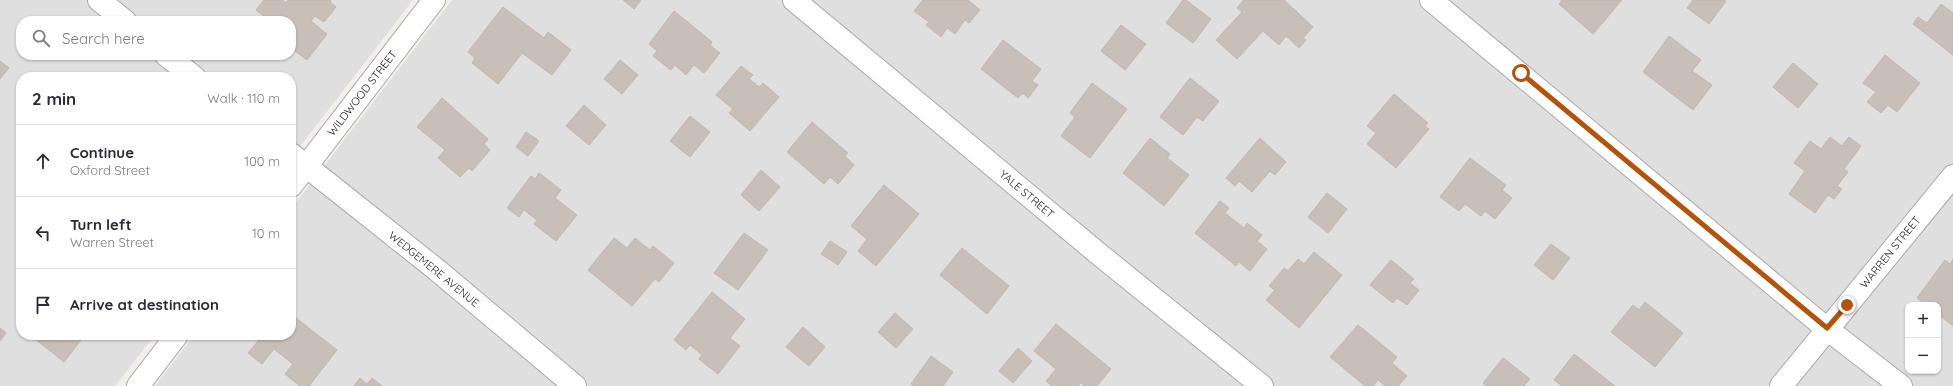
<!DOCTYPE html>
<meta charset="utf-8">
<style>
body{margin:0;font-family:Quicksand,sans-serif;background:#f2f2f3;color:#2b2b33}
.controls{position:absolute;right:12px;bottom:12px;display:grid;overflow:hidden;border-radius:8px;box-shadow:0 1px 3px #0004}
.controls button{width:36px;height:36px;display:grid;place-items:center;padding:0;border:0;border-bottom:1px solid #e1e1e2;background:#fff;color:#2b2b33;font:20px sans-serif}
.stop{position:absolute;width:12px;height:12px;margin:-9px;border:3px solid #b45309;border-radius:50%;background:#fff}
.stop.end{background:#b45309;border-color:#fff;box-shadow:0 1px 4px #0008}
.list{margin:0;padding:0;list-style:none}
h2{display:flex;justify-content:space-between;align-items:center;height:52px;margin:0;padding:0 16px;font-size:17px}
h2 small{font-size:13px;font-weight:400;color:#7c7c81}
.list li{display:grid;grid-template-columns:26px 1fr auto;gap:12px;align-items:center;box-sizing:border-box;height:72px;padding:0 16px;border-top:1px solid #e1e1e2}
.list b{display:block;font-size:15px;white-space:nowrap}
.list p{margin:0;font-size:13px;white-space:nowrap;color:#7c7c81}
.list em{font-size:13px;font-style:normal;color:#7c7c81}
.icon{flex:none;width:22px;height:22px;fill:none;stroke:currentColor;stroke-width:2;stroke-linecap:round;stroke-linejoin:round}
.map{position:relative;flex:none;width:1953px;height:386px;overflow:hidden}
.search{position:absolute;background:#fff;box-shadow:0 1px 3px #0004;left:16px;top:16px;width:280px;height:44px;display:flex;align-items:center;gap:10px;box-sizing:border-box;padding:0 14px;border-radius:16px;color:#7c7c81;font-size:15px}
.panel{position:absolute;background:#fff;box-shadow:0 1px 3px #0004;left:16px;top:72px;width:280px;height:268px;border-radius:16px}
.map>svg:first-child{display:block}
</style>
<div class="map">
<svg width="1953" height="386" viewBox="0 0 1953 386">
<rect width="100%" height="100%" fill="#f2efe9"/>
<g fill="#e0dfdf" fill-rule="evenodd">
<path d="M0 0H413L291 158V77H21V335H155L115 386H0ZM21 21H291V55H21Z"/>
<path d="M452 0H1953V386H155L194 335H291V209ZM1908 305H1938V371H1908Z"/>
</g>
<g fill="#c7bfb8" stroke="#c4b6ab">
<polygon points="264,0 282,0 286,3 288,0 331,0 330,2 336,7 324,22 315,16 311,21 327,34 307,60 291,48 291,21 270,21 256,10"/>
<polygon points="623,0 641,0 634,9"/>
<polygon points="923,0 968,0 980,10 969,23 965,20 955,34 947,28 941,37 926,25 929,22 914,11"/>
<polygon points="1183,0 1186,0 1211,19 1193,43 1166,23"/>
<polygon points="1244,0 1284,0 1313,27 1303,38 1306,40 1299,48 1286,36 1279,45 1263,31 1237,59 1216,40 1242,12 1237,8"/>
<polygon points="1562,0 1622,0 1593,34 1559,4"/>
<polygon points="1693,0 1724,0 1726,1 1709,24 1687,8"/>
<polygon points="1941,4 1953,13 1953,55 1913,24 1918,17 1927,23"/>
<polygon points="503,7 544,38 548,32 571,50 552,75 522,53 498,84 472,63 475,58 468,52"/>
<polygon points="674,11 712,42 710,45 720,53 704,73 694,65 686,75 675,65 671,70 653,56 657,51 649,44"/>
<polygon points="1121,25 1146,44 1125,70 1101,51"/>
<polygon points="1669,36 1701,60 1692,71 1712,85 1693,110 1643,72"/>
<polygon points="1003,40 1041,69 1032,81 1038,85 1028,98 1023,93 1018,98 981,69"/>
<polygon points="1885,55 1920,83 1897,112 1888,105 1881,113 1867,102 1876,92 1863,83"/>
<polygon points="620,60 638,75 622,94 604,79"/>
<polygon points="0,61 9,68 0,79"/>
<polygon points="1793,63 1818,84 1798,108 1773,87"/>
<polygon points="741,66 753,75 749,79 759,87 763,83 779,97 750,131 729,113 733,109 716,95"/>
<polygon points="1190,78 1219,101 1203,121 1197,117 1183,135 1160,117"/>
<polygon points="1092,83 1127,109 1090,158 1061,136 1075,117 1070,113"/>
<polygon points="1394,94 1428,123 1425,126 1429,129 1396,168 1367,144 1376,133 1367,126"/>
<polygon points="442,98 488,139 484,144 490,150 472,171 469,168 460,177 438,158 445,150 417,127"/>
<polygon points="584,105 606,125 589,145 566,126"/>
<polygon points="690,116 710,132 690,157 670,141"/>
<polygon points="812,122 848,153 845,156 854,165 838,184 830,177 824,184 787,152"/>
<polygon points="526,132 539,141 528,156 516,147"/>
<polygon points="1830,137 1842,146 1849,137 1861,146 1844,169 1848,172 1837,186 1842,189 1834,199 1828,195 1815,213 1789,194 1805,171 1794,163 1810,141 1821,149"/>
<polygon points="1150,138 1170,154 1167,158 1189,175 1164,206 1123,173"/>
<polygon points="1260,138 1286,162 1275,175 1270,171 1252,192 1239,181 1235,186 1226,178"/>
<polygon points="1470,158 1506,185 1502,190 1512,198 1495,219 1485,211 1481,216 1465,204 1459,211 1440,197"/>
<polygon points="761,170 780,187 759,211 741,195"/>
<polygon points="539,173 561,190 555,198 577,215 556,241 534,224 537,220 524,210 519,217 507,208 531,176 535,179"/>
<polygon points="884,185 919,214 876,266 858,251 867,239 851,226"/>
<polygon points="1327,193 1347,209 1328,233 1308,217"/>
<polygon points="1220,201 1229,208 1225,213 1244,228 1247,223 1262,235 1257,241 1267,249 1250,271 1239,262 1236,266 1195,233"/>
<polygon points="744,233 768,250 738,290 714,273"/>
<polygon points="614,238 627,248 635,238 650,250 653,246 674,263 659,282 655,279 632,306 588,270"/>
<polygon points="830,241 847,252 838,265 821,254"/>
<polygon points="1551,244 1570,258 1553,280 1534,265"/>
<polygon points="962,248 1009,286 987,314 940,275"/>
<polygon points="1314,252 1342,275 1299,328 1266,300 1275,290 1269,286 1284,268 1288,271 1298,259 1304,264"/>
<polygon points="1953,259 1953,326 1938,314 1938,305 1926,305 1917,298 1945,260 1950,264"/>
<polygon points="1391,260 1414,279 1410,283 1419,290 1407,305 1397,298 1393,303 1370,285"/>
<polygon points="712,292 745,319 730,338 740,346 718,374 699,359 702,355 690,345 686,350 674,340"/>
<polygon points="1645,302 1683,333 1655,367 1611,332 1633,305 1639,310"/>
<polygon points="895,313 913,329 896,348 878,332"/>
<polygon points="291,314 337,350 309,386 300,386 285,374 293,364 274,349 262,364 248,353 263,335 291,335"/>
<polygon points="1056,324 1111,369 1097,386 1084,386 1081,383 1078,386 1052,386 1046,381 1056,369 1034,351"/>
<polygon points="1358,325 1397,357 1392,363 1407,376 1398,386 1385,386 1378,380 1373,386 1365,386 1330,357"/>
<polygon points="803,327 825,347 809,366 786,347"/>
<polygon points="0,328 6,333 0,341"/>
<polygon points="30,335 85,335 64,362"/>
<polygon points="1018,348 1032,361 1013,383 999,371"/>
<polygon points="1574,354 1615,386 1562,386 1554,380"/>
<polygon points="931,356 953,372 943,386 914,386 911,384"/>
<polygon points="1503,358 1530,379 1524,386 1486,386 1483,383"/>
<polygon points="360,378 367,384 372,378 382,386 354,386"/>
</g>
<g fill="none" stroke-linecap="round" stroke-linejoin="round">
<g stroke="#a9a9a9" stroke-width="24">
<g id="minor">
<polyline points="99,0 125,21"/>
<polyline points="794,0 1100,255 1262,386"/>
<polyline points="1431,0 1827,329 1901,386"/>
<polyline points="166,55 194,77"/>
<polyline points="291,154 437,270 575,386"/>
<polyline points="1781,386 1953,176"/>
</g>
</g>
<g stroke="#a9a9a9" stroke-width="24">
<g id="tertiary">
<polyline points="291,186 434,0"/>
<polyline points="138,386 177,335"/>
</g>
</g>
<use href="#minor" stroke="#fff" stroke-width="22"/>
<use href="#tertiary" stroke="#fff" stroke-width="22"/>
</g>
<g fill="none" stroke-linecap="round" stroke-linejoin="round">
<polyline stroke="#b45309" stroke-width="5" points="1521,73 1827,328 1847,305"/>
</g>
<g text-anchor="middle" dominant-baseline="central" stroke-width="3.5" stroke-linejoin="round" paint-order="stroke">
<g font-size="11" fill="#222" stroke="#fff">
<text transform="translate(362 93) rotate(-52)">WILDWOOD STREET</text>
<text transform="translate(1027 194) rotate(40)">YALE STREET</text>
<text transform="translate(1890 252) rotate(-51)">WARREN STREET</text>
<text transform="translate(434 269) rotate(39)">WEDGEMERE AVENUE</text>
</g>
</g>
</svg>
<div class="controls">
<button>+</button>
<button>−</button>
</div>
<div class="stop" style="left:1521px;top:73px"></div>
<div class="stop end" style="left:1847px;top:305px"></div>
<div class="search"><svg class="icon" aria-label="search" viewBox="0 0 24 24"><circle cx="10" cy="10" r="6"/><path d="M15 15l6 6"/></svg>Search here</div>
<section class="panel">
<h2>2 min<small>Walk · 110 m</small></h2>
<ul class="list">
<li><svg class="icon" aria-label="ahead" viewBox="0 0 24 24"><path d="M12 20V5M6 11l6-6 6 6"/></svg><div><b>Continue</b><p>Oxford Street</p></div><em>100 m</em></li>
<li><svg class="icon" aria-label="left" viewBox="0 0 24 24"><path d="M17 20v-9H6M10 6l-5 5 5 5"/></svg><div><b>Turn left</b><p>Warren Street</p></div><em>10 m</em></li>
<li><svg class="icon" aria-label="arrive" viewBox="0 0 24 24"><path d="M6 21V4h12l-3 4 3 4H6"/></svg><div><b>Arrive at destination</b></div></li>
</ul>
</section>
</div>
